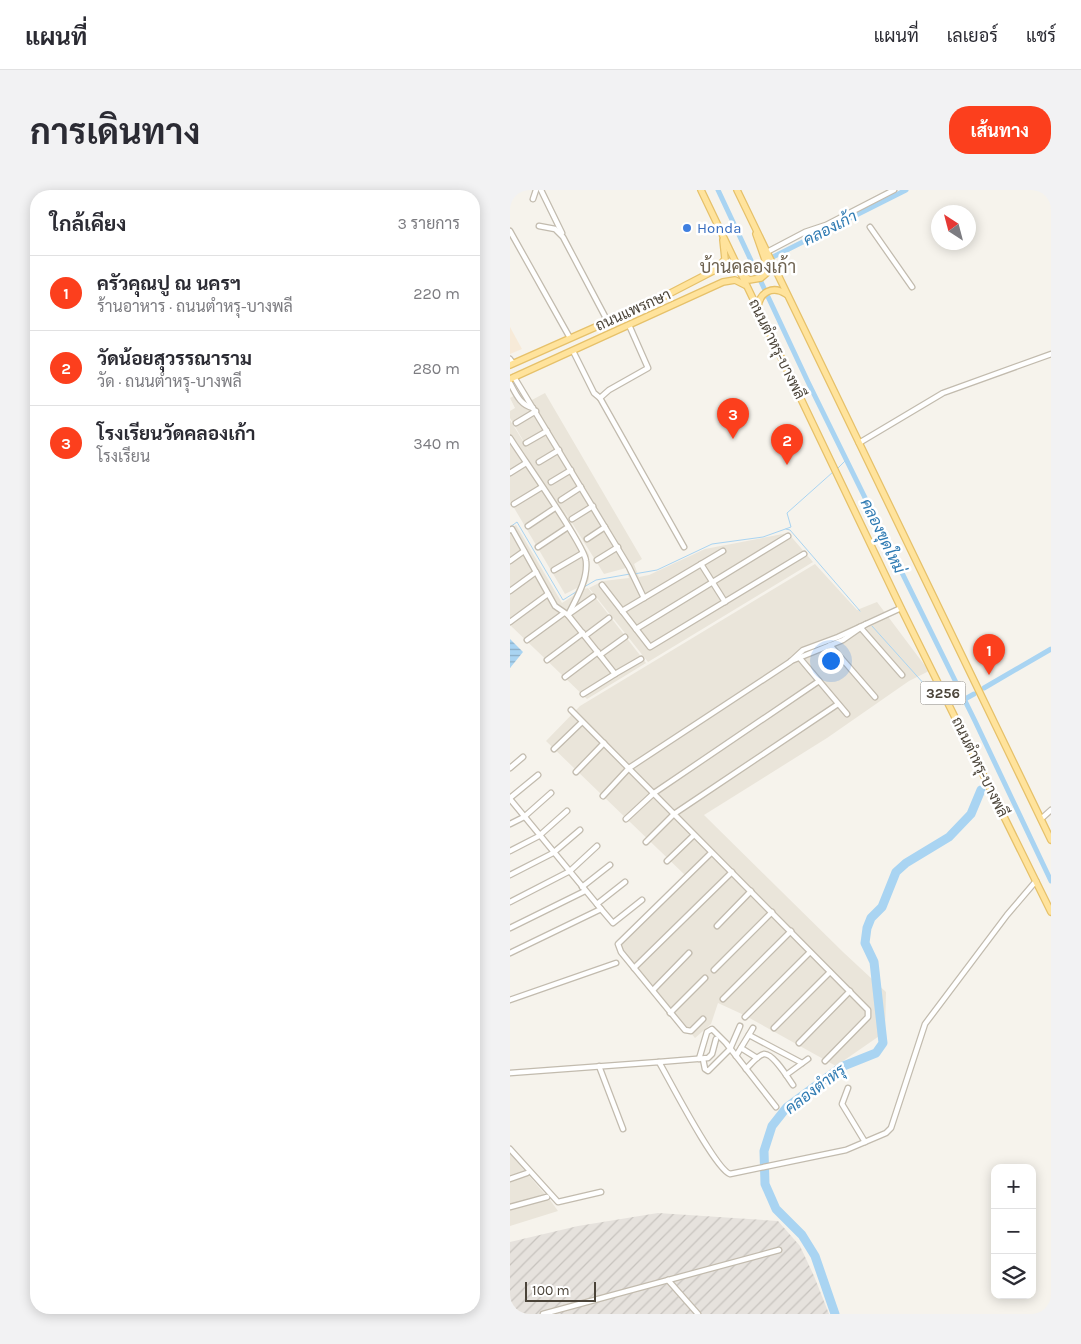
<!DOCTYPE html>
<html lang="th">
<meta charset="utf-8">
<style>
body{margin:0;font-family:Karla,Sarabun,sans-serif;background:#f2f2f3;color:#2b2b33}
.controls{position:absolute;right:15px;bottom:15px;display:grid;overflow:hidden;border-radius:10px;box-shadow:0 2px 12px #0003}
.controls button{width:45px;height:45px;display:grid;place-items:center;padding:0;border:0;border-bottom:1px solid #e1e1e2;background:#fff;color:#2b2b33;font:25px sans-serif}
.compass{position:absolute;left:421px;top:15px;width:45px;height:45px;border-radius:50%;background:#fff;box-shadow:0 2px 12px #0003;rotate:324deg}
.scale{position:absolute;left:15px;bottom:12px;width:71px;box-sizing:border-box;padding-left:5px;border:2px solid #4b4439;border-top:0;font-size:14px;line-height:18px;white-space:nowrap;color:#4b4439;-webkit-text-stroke:4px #fff;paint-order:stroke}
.you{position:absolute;left:320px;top:470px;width:18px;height:18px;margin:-12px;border:4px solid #fff;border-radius:50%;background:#1a73e8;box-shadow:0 0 0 8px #1a73e833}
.badge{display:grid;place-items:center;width:32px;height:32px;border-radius:50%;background:#fc3f1d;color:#fff;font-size:16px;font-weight:700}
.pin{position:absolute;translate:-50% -41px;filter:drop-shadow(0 1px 2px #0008)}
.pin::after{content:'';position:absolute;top:26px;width:18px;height:15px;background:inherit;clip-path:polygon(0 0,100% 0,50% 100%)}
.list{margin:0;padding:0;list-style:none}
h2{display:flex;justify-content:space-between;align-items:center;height:65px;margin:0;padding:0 20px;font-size:21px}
h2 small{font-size:16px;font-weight:400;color:#7c7c81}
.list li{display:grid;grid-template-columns:32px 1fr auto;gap:15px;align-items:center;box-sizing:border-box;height:75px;padding:0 20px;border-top:1px solid #e1e1e2}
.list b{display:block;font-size:19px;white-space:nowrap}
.list p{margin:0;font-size:16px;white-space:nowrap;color:#7c7c81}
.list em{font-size:16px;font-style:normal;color:#7c7c81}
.icon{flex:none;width:28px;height:28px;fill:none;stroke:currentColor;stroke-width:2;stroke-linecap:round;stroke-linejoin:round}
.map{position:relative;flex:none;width:541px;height:1124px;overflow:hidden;border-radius:20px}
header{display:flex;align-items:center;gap:30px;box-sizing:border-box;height:70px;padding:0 25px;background:#fff;border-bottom:1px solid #e1e1e2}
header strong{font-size:24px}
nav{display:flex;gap:28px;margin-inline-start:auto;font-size:18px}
.intro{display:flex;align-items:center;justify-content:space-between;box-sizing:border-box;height:120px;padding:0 30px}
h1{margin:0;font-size:35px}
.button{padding:12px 22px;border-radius:20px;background:#fc3f1d;color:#fff;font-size:18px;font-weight:700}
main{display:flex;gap:30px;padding:0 30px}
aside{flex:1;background:#fff;border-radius:20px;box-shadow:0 2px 12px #0003}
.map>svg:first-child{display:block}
</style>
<header>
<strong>แผนที่</strong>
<nav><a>แผนที่</a><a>เลเยอร์</a><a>แชร์</a></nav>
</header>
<div class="intro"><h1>การเดินทาง</h1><a class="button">เส้นทาง</a></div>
<main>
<aside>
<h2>ใกล้เคียง<small>3 รายการ</small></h2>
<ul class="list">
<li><span class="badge">1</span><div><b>ครัวคุณปู ณ นครฯ</b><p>ร้านอาหาร · ถนนตำหรุ-บางพลี</p></div><em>220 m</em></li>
<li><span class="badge">2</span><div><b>วัดน้อยสุวรรณาราม</b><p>วัด · ถนนตำหรุ-บางพลี</p></div><em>280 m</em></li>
<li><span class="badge">3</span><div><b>โรงเรียนวัดคลองเก้า</b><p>โรงเรียน</p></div><em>340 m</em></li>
</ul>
</aside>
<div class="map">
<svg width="541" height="1124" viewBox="0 0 541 1124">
<defs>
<pattern id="industrial-furrows" width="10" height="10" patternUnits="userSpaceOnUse" patternTransform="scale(1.25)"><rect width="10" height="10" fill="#e6e2dd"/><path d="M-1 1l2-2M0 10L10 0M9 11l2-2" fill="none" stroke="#c7c3be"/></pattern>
<pattern id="water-rules" width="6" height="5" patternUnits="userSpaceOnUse" patternTransform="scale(1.25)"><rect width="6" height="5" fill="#a9d4f2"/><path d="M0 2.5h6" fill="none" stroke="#8caec5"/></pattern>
</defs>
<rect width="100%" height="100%" fill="#f6f3ec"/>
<g fill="#eae5da">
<polygon points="15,200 20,211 35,203 132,369 124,374 129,387 139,385 195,359 278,343 303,372 138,472 79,398 93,391 119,388 116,378 94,384 52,317 79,365 79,389 74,399 78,398 136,473 77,509 0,435 0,339 6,335 52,413 63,406 67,398 55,404 0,311 0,230 21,264 0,228 0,221 5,218 0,208"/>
<polygon points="305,374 347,420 367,412 419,481 399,491 317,548 194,625 333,762 376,802 375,842 326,876 234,825 208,813 201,834 185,848 107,755 176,686 36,551 70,516"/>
<polygon points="0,964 40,1010 48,1021 0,1036"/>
</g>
<polygon fill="#f7ead8" points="0,137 12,159 0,164"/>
<polygon fill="url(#industrial-furrows)" points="148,1023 268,1031 290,1056 304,1086 319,1124 0,1124 0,1052 68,1036"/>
<polygon fill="url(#water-rules)" points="0,449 13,462 0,478"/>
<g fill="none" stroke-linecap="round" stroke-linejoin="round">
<g stroke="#a9d4f2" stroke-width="1">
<polyline points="328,278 336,270"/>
<polyline points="0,337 7,332 53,410 69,400"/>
<polyline points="276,339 280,340 350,421"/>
<polyline points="124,384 147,380 202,354 253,347 281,337 277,323 323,282"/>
<polyline points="74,397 86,390 120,384"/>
<polyline points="362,436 424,505"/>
</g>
<g stroke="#a9d4f2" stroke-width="5">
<polyline points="208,0 298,192 465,531 541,691"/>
<polyline points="245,76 396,0"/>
<polyline points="474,498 541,459"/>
<polyline points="455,509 464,504"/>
</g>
<polyline stroke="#a9d4f2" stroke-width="9" points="325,1124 305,1066 292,1045 266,1019 255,994 254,961 262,936 277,917 331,877 366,863 373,853 364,772 355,753 357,738 361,728 372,717 386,682 396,673 439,647 461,624 471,600"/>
<g stroke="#c2bbae" stroke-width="7">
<g id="minor">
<polyline points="31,0 52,43"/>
<polyline points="23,9 26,0"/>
<polyline points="29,36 45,39 53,47 98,132"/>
<polyline points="360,37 402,97"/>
<polyline points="0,41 60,148"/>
<polyline points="257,62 295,42 316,35 384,0"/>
<polyline points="119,135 138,178 99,200 90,208 174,357"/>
<polyline points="63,161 84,203 90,208"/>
<polyline points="0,169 3,173"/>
<polyline points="4,187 119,377 134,408"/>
<path d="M0 193C6 204 10 215 23 218"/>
<polyline points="6,233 26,221"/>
<path d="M0 248C12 267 75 356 76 371 78 390 66 409 58 425"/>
<polyline points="16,253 37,241"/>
<polyline points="349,253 433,203 541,164"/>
<polyline points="29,272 49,260"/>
<polyline points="0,283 16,273"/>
<polyline points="41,292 61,280"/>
<polyline points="51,310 71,297"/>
<polyline points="4,314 32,297"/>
<polyline points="62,329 83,316"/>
<polyline points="18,336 45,318"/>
<polyline points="0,340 2,339 45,416 58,425 105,484 73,504"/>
<polyline points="77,349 95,337"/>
<polyline points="28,357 58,337"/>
<polyline points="87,370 108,357"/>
<polyline points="0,371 14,361"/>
<polyline points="191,374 215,412"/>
<polyline points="44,380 73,363"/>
<polyline points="92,395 140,457 294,364"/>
<polyline points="0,401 26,382"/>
<polyline points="112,421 213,361"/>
<polyline points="59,424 83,407"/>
<polyline points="0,432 38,404"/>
<polyline points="350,437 392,485"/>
<polyline points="126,439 278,346"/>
<polyline points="75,446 99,428"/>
<polyline points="17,450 54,423"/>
<polyline points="320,455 365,507"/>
<polyline points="90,465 115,447"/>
<polyline points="288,466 337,524"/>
<polyline points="37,470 73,443"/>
<polyline points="281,471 333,450 356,434"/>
<polyline points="105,484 131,469"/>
<polyline points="55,487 88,462"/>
<polyline points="61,520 358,820 358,827 315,871"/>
<polyline points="44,559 72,532"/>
<polyline points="0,578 13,567"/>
<polyline points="66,582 94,553"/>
<polyline points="93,606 119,578 280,472 293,460 328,447 391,418"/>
<polyline points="0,608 28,585"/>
<polyline points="0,609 91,719 0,763"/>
<polyline points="116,629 144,603 309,491"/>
<polyline points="531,629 541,620"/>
<polyline points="0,634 14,627 41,603"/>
<polyline points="136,652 164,624 328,514"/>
<polyline points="0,661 29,646 57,621"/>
<polyline points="157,671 184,645"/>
<polyline points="0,685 43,663 70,640"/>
<polyline points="72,697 100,675"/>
<polyline points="0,712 60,681 87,656"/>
<polyline points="87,714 115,692"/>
<polyline points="91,719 103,733 132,710"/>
<polyline points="207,736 241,701"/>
<polyline points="0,738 75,701"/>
<polyline points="124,778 222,682"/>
<polyline points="204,780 262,722"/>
<polyline points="143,800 179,763"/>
<polyline points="213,809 281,741"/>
<polyline points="0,810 106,773"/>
<polyline points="160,823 195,788"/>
<polyline points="235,827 300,762"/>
<polyline points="193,829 181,841 175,840 111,762 108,754 201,663"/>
<polyline points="264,838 320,782"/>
<polyline points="239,845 292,873"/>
<polyline points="289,853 340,801"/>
<polyline points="231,858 247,868"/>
<polyline points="226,866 243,838"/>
<polyline points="189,869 197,842 202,839 216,853 266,917"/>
<polyline points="193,869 195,879 198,881 220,859 230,836"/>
<polyline points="149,872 198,868 202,864 206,849"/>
<polyline points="89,876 113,939"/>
<path d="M236 879C240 875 248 865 254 864 263 863 278 888 283 895"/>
<path d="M0 883 149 872C160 891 205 979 220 984L336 960 376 943 381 938 415 834 497 725 526 691"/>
<polyline points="276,885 298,869"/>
<polyline points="338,898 332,914 355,952"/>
<polyline points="0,959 48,1012 91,1002"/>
<polyline points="0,989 17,983"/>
<polyline points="0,1017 37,1007"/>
<polyline points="158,1090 188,1124"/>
<polyline points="33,1124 269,1060"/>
</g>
</g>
<g stroke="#e6c16a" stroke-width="8">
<g id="major">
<polyline points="191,0 391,418 541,722"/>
<polyline points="227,0 541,650"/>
<polyline points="234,85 239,90 251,88 259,81 246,44"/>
<path d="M248 118C249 102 263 95 276 104"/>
<polyline points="0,175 151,108 207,79 215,69 213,50"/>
<polyline points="0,189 213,92 225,90 235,95"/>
</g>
</g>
<use href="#minor" stroke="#fff" stroke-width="4.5"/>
<use href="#major" stroke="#ffe39c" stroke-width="5.5"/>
</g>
<circle fill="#3f7fe0" stroke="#fff" stroke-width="2" cx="177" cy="38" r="5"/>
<g text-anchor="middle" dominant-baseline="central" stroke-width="5" stroke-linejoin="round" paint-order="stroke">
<rect fill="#fff" stroke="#817c74" stroke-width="1" x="410.5" y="491.5" width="45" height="23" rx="4"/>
<g font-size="14" font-weight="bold" fill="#4b4439">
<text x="433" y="503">3256</text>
</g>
<g font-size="15" fill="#366cbe" stroke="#fff" text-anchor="start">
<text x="187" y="38">Honda</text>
</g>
<g font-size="15" fill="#4b4439" stroke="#fff">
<text transform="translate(123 120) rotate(-24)">ถนนแพรกษา</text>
<text transform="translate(267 159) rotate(64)">ถนนตำหรุ-บางพลี</text>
<text transform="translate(470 577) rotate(64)">ถนนตำหรุ-บางพลี</text>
</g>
<g font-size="16" font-style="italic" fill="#2e7ab2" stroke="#fff">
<text transform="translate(320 38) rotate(-27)">คลองเก้า</text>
<text transform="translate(373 346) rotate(64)">คลองขุดใหม่</text>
<text transform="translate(305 899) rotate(-37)">คลองตำหรุ</text>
</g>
<g font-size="18" fill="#6e6250" stroke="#fff">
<text x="238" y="77">บ้านคลองเก้า</text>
</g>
</g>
</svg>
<div class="controls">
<button>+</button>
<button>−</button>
<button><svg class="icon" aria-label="layers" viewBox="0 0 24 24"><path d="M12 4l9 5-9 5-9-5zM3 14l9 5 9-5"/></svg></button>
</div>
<svg class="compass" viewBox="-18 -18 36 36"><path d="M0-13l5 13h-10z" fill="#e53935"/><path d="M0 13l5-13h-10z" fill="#7c7c81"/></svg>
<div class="scale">100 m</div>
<div class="you"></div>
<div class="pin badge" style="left:479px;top:485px">1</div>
<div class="pin badge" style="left:277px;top:275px">2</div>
<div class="pin badge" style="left:223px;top:249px">3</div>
</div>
</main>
